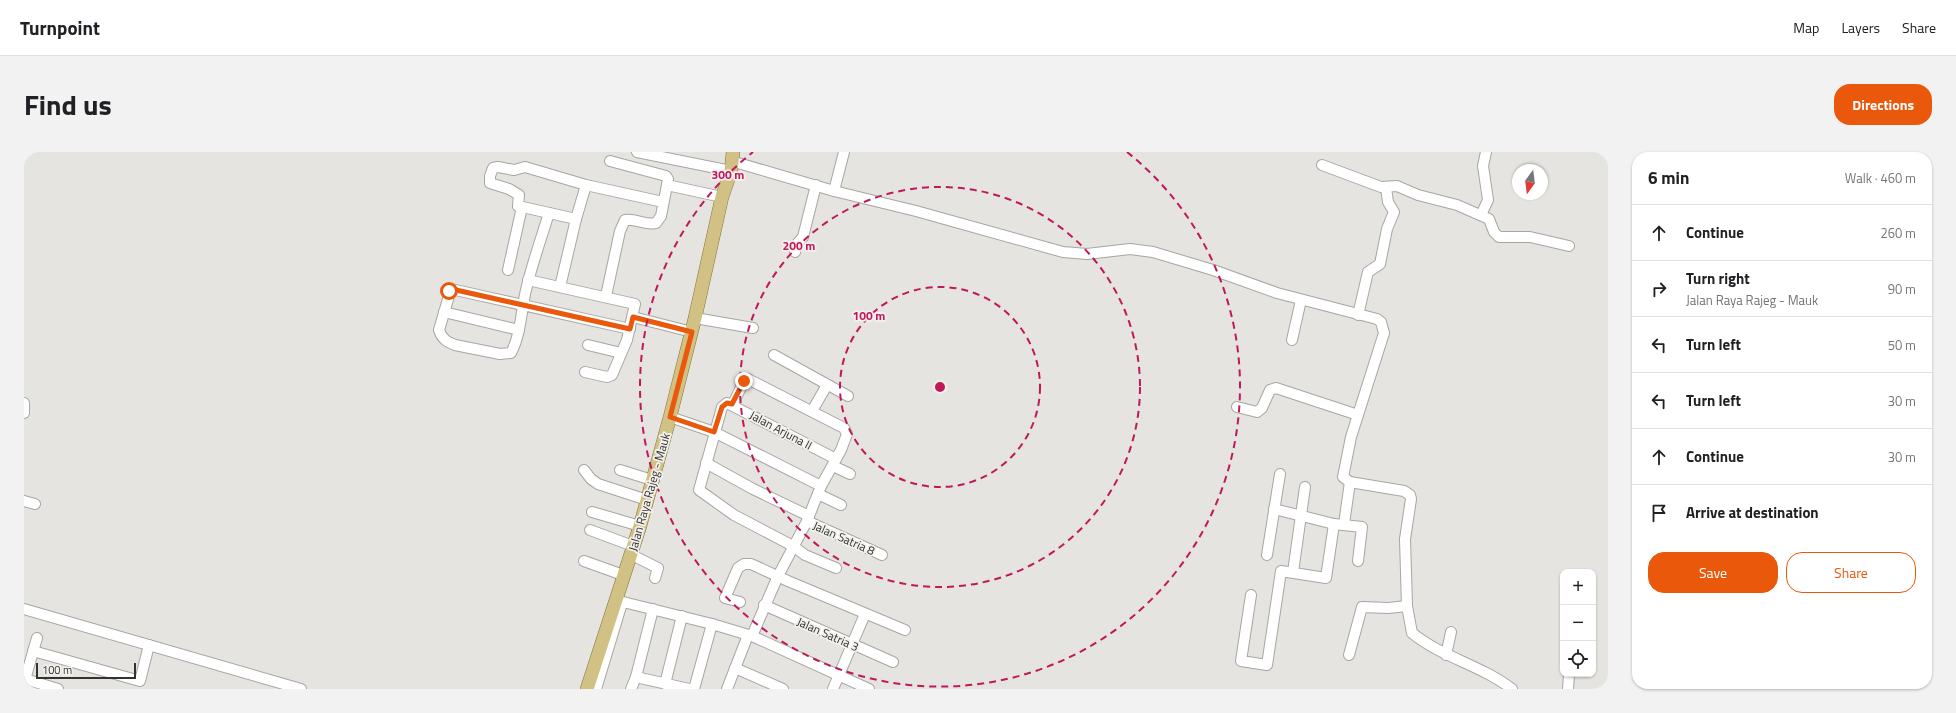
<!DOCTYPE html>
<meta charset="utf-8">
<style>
body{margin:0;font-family:"Titillium Web",sans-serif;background:#f2f2f2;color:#202124}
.controls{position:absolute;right:12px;bottom:12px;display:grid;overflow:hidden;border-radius:8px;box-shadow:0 1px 3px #0004}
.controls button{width:36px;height:36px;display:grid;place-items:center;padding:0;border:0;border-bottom:1px solid #e0e0e0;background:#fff;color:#202124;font:20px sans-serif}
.compass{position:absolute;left:1488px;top:12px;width:36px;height:36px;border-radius:50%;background:#fff;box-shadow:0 1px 3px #0004;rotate:194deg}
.scale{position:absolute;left:12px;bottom:10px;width:100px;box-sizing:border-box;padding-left:4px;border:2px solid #323230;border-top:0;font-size:11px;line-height:14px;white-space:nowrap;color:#323230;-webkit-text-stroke:3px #f3f1ed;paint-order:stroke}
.stop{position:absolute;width:12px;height:12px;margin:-9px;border:3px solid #ea580c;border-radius:50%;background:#fff}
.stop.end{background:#ea580c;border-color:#fff;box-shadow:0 1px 4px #0008}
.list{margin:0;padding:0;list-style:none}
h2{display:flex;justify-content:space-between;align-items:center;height:52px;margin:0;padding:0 16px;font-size:17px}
h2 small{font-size:13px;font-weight:400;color:#757577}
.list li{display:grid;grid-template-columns:26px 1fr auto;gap:12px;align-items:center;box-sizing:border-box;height:56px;padding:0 16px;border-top:1px solid #e0e0e0}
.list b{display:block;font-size:15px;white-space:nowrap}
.list p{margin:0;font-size:13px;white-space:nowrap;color:#757577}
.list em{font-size:13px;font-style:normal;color:#757577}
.actions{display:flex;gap:8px;padding:12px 16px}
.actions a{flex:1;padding:9px 0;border:1px solid #ea580c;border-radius:16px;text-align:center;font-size:14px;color:#ea580c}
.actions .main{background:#ea580c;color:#fff}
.icon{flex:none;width:22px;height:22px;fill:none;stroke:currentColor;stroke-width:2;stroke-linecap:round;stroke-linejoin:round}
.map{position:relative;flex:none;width:1584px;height:537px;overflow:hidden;border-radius:16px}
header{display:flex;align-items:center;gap:24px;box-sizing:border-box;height:56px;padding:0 20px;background:#fff;border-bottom:1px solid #e0e0e0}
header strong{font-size:19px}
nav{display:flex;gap:22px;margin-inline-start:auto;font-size:14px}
.intro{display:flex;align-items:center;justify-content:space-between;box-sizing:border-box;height:96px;padding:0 24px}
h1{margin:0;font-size:28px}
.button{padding:10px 18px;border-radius:16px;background:#ea580c;color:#fff;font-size:14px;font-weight:700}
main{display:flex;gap:24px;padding:0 24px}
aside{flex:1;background:#fff;border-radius:16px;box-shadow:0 1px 3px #0004}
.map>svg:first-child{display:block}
</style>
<header>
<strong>Turnpoint</strong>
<nav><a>Map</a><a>Layers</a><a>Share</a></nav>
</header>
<div class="intro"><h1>Find us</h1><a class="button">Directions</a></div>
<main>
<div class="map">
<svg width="1584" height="537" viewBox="0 0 1584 537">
<rect width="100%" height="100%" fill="#e5e4e0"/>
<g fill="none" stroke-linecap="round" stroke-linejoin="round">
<g stroke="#a7a6a2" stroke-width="12">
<g id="minor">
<polyline points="613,0 707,19"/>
<polyline points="586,9 642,24 644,27 643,33"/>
<path d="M707 9 810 39 892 59 1039 100 1063 102 1106 97 1129 100 1189 118 1253 141 1353 167 1357 170 1360 181 1327 285 1319 325 1326 330 1380 339 1386 343 1387 347 1381 387 1383 454 1388 481C1419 506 1457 513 1488 537"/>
<polyline points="1298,13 1357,35 1373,34 1394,43 1433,53 1465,67 1470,80 1475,85 1506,85 1545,94"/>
<polyline points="562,33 552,67 494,54 495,43 485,37 466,31 466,24 469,16 474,15 490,18 501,15 562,33 639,50"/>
<polyline points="810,39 820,0"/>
<path d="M525 61C517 87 508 112 502 138 497 159 497 182 487 201L476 202 431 193C423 190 418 187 415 178L427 137 606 177"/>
<polyline points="1457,63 1464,48 1459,14 1462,0"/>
<polyline points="771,100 773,92 779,85 792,33"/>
<polyline points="484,118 498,55"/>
<polyline points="504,128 611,152 603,188 588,223 583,225 561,220"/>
<polyline points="536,135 552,67"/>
<path d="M582 144 596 79 601 68C612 66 622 74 632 71L637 64 643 33 698 45"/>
<polyline points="420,160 495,178"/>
<polyline points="1334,163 1344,120 1356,112 1363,77 1370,60 1364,50 1362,36"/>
<polyline points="609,165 668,180"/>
<polyline points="671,166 729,176"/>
<polyline points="1268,188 1277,148"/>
<polyline points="564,193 597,201"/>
<polyline points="750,203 824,244"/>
<polyline points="0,251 0,261"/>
<polyline points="709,252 720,229 724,227 820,276 823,282 817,298 797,334 783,369 754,424 728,484"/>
<polyline points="1213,255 1233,260 1238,256 1246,238 1252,236 1334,263"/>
<polyline points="788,259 803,233"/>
<polyline points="646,265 690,280 797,334"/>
<polyline points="682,311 729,337 785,364"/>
<polyline points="809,314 826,322"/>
<polyline points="560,318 567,327 574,332 623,348"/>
<polyline points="596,318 628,328"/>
<polyline points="794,342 817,353"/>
<polyline points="0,349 11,352"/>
<polyline points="1250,357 1310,372"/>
<polyline points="568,360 616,374"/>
<polyline points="783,369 858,403"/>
<polyline points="1320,372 1326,330"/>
<polyline points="566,378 609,394"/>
<polyline points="606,402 634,416 631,426"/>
<polyline points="1243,403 1256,322"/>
<polyline points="560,409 599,423"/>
<polyline points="812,416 781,403 769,394 710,363 675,338 698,255 703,251 812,307"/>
<polyline points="1269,420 1281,335"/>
<polyline points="1227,443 1217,509 1243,513 1257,419 1302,426 1310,372 1338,375 1334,409"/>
<polyline points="591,448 688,472 728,484 845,537"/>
<polyline points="716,450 701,446 714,416 720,412 727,412 764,429 881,478"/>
<polyline points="740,453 869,510"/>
<polyline points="0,457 277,537"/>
<polyline points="9,499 116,529 125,493"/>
<polyline points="1325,503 1338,455 1364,456 1383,454"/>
<polyline points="1422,503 1427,480"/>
<polyline points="711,516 759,537"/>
<polyline points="612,525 629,457"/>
<polyline points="1,527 34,537"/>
<polyline points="0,531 13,486"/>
<polyline points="641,532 658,464"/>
<polyline points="572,537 598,451"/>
<polyline points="607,537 612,525 665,537"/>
<polyline points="670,537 688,472"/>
<polyline points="703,537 724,483"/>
<polyline points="809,537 841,462"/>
<polyline points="1544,537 1545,522"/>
</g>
</g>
<g stroke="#867432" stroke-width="14">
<polyline id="major" points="563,537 616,374 646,265 671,166 698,45 707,19 709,0"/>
</g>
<use href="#minor" stroke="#fff" stroke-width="10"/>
<use href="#major" stroke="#d1c185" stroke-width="13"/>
</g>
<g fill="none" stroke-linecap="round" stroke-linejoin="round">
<polyline stroke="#ea580c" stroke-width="5" points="425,139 432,138 606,177 609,165 668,180 646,265 690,280 698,255 703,251 708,252 720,229"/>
</g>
<g fill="none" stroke="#c2185b" stroke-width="2" stroke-dasharray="7 5">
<circle cx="916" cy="235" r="100"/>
<circle cx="916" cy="235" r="200"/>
<path d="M1103 0A300 300 0 1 1 729 0"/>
</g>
<g text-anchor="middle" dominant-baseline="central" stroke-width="3.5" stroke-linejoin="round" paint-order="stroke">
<g font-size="12" fill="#323230" stroke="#f3f1ed">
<text transform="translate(757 278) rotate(28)">Jalan Arjuna II</text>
<text transform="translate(625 340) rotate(-74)">Jalan Raya Rajeg - Mauk</text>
<text transform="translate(820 386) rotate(24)">Jalan Satria 8</text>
<text transform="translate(804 482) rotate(24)">Jalan Satria 3</text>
</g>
</g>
<circle cx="916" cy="235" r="6" fill="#c2185b" stroke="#f3f1ed" stroke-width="2"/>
<g font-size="12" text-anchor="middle" font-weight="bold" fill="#c2185b" stroke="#f3f1ed" stroke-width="3.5" stroke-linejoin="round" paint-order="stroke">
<text x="704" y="27">300 m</text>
<text x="775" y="98">200 m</text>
<text x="845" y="168">100 m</text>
</g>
</svg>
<div class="controls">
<button>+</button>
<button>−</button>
<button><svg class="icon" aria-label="locate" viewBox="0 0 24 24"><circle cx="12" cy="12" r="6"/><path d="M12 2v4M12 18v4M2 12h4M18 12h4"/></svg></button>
</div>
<svg class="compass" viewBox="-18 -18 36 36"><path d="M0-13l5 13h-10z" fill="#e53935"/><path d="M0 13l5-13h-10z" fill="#757577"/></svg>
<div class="scale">100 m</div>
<div class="stop" style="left:425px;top:139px"></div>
<div class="stop end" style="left:720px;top:229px"></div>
</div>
<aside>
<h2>6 min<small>Walk · 460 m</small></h2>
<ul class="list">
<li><svg class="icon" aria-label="ahead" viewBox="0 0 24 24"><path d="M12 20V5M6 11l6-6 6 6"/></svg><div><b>Continue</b></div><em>260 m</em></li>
<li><svg class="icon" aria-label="right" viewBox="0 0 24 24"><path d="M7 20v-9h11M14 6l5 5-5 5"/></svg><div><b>Turn right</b><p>Jalan Raya Rajeg - Mauk</p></div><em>90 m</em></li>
<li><svg class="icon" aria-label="left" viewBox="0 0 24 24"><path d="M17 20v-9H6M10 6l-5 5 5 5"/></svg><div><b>Turn left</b></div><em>50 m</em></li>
<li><svg class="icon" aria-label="left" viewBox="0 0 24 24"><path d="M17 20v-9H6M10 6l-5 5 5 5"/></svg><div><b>Turn left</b></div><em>30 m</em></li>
<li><svg class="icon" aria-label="ahead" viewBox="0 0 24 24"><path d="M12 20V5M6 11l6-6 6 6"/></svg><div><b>Continue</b></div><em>30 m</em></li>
<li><svg class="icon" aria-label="arrive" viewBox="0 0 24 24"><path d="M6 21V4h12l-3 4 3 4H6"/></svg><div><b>Arrive at destination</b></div></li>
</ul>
<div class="actions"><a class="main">Save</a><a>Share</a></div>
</aside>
</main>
